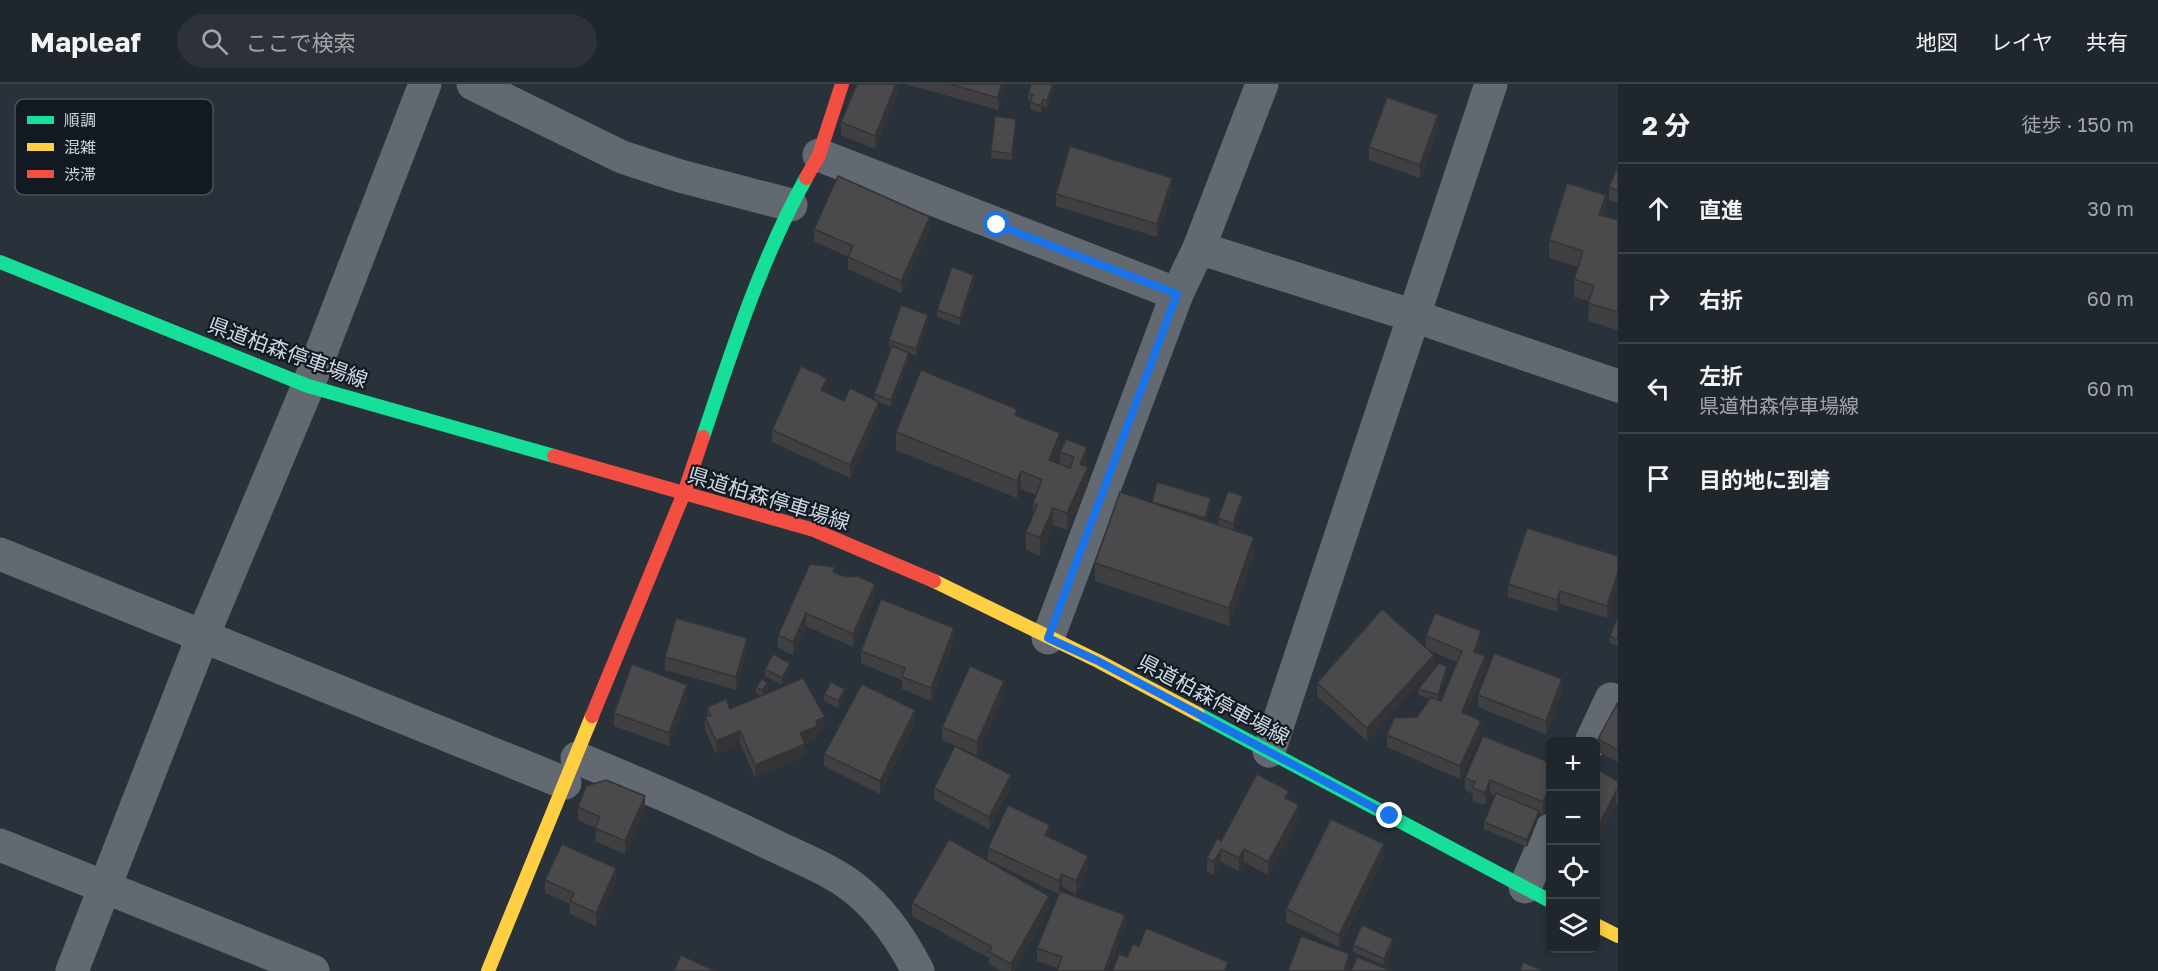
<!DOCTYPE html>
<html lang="ja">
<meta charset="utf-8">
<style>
body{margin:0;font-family:"Golos Text","Noto Sans JP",sans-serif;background:#2c3238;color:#f1f3f6}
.controls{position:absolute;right:18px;bottom:18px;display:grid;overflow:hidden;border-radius:9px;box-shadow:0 3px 9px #0003}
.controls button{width:54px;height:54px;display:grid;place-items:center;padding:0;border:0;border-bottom:2px solid #3c4348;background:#1f262c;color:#f1f3f6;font:30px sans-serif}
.stop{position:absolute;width:18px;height:18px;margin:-14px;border:4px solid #1a73e8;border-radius:50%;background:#fff}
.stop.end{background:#1a73e8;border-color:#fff;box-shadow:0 2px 6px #0008}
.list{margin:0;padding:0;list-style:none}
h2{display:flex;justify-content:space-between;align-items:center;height:78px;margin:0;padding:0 24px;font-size:26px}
h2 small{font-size:20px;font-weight:400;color:#a1a5a9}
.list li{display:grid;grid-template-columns:39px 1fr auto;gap:18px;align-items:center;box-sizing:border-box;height:90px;padding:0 24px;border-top:2px solid #3c4348}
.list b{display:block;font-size:22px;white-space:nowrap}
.list p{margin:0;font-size:20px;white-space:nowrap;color:#a1a5a9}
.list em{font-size:20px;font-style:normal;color:#a1a5a9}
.icon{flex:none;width:33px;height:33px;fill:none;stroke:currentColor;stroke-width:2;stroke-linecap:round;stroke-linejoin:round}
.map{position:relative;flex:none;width:1618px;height:887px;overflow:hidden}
header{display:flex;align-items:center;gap:36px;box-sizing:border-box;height:84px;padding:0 30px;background:#1f262c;border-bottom:2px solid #3c4348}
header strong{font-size:28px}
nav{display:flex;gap:33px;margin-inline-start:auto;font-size:21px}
.search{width:420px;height:54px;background:#2c3238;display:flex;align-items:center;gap:15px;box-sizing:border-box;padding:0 21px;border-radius:33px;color:#a1a5a9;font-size:22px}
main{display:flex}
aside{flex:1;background:#1f262c}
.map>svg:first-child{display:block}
</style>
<header>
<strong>Mapleaf</strong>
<div class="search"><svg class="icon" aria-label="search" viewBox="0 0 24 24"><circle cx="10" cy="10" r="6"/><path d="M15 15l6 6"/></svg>ここで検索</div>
<nav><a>地図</a><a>レイヤ</a><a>共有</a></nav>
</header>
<main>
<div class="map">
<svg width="1618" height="887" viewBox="0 0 1618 887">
<rect width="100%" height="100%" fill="#29323b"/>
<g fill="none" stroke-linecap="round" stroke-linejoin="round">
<g stroke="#626971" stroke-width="33">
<polyline points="473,0 622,73 680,92 791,121"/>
<polyline points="819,71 1177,210"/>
<polyline points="1199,164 1414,232 1618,302"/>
<polyline points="0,470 565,699"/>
<polyline points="1048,554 1177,210 1199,164 1262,0"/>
<polyline points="1591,658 1611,615"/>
<polyline points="1269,667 1491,0"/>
<path d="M577 674C643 701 709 730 773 761 800 774 831 786 854 804 882 826 902 856 918 887"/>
<polyline points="0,761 313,887"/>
<polyline points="1525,803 1550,746"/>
<polyline points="72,887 202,554 308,302 425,0"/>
</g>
<g stroke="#16e098" stroke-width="14">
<polyline points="0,178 308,302 554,372"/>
<path d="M703 353C732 266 761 175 806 94"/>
<polyline points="1198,630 1550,817"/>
</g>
<g stroke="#ffcf43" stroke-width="14">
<polyline points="934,497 1098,577 1198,630"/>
<polyline points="1596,841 1618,852"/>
<polyline points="488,887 592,632"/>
</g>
<g stroke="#f24e42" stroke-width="14">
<polyline points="806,94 819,71 842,0"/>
<polyline points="554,372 814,446 934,497"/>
<polyline points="592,632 684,409 703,353"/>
</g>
</g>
<g fill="#404042">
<polygon points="899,0 899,6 875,65 841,51 841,38"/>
<polygon points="909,0 1005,0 998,26 909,1"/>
<polygon points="1055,0 1047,24 1043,22 1041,29 1030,25 1031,17 1028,16 1028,9"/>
<polygon points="1016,42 1012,76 991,74 991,67"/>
<polygon points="1438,44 1420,94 1369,76 1369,63"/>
<polygon points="1618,81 1618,119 1609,116 1609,103"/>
<polygon points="1172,106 1157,153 1056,122 1056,110"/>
<polygon points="1606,128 1604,132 1618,136 1618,246 1588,237 1589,217 1574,213 1574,195 1578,183 1549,174 1549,156"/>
<polygon points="814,145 930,146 901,209 848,185 848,173 814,157"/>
<polygon points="974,198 960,241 937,233 937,226"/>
<polygon points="928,237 916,272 909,269 909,275 891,323 879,318 879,330 850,394 772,358 772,346 827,307 826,309 844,317 874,315 874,310 891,263 889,262 889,256"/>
<polygon points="1017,332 1060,366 1055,378 1060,380 1060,368 1066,355 1087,381 1086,383 1088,401 1067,446 1053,441 1040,472 1026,466 1026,448 1033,431 1033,419 1036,411 1021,405 1017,414 896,366 896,348"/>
<polygon points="1152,418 1211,421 1206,437 1218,441 1218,434 1243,418 1233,446 1254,470 1229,542 1095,497 1095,479"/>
<polygon points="1618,472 1618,500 1607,534 1560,520 1557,528 1508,513 1508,500"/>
<polygon points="835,488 846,493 875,513 853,563 806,542 793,571 778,564 778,551"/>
<polygon points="1618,532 1618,562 1610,559 1610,552"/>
<polygon points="1426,552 1481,560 1478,569 1485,585 1466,630 1481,649 1460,695 1387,663 1387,651 1417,633 1430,615 1418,611 1418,605 1447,590 1438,616 1441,617 1457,578 1429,566 1434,583 1367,657 1317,612 1317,599 1426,564"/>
<polygon points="954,556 931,617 902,605 902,596 861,579 861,567"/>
<polygon points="747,566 736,606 665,586 665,573"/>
<polygon points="765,585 790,585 782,601 765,592"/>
<polygon points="756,603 768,606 763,611 825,645 817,649 816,656 805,660 805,672 755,694 740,659 716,670 705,646 705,633 707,632 707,623 730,625 761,612 756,609"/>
<polygon points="1562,608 1546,650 1478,623 1478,611"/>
<polygon points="824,610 845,612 838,624 824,617"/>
<polygon points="1004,610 977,671 942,656 942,643"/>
<polygon points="687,613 669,662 614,642 614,629"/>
<polygon points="1618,618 1618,678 1598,668 1598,655"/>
<polygon points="915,639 880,710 824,682 824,670"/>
<polygon points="1551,679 1551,714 1543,731 1539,729 1539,733 1527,763 1484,745 1484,738 1495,711 1490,709 1485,721 1473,717 1473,710 1465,706 1465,694"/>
<polygon points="1596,685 1618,697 1618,721 1616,720 1596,760"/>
<polygon points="1011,703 989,745 934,716 934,704"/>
<polygon points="1289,716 1299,734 1268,791 1244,778 1239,787 1221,778 1214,791 1207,787 1207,774 1221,757"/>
<polygon points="578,723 645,725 625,770 595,757 596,744 578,736"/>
<polygon points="1050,754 1088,785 1076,810 1062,803 1060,807 1125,844 1058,884 1037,877 1037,864 1058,810 988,776 988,764"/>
<polygon points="1384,773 1339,863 1286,838 1286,825"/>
<polygon points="545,796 616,797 596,842 570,830 570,820 545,809"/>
<polygon points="912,819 1049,824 1014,887 1001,887 989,880 989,874 912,832"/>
<polygon points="1353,861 1393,861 1384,881 1353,868"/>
</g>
<g fill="#343436">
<polygon points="896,0 899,0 899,6 875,65 875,52"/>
<polygon points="1001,0 1005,0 998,26 998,14"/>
<polygon points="1053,0 1055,0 1047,24 1047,17"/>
<polygon points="1043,15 1043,22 1041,29 1041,22"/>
<polygon points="1438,31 1438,44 1420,94 1420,81"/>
<polygon points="1016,35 1016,42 1012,76 1012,70"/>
<polygon points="1172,94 1172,106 1157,153 1157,140"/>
<polygon points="1606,111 1606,128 1599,148 1599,131"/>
<polygon points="930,133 930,146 901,209 901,197"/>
<polygon points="974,191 974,198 960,241 960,234"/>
<polygon points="928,231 928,237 916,272 916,265"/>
<polygon points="909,269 909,275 891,323 891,316"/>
<polygon points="827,294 827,307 821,319 821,306"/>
<polygon points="879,318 879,330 850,394 850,381"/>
<polygon points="1060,349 1060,366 1049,394 1049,376"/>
<polygon points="1087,363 1087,381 1080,398 1080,380"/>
<polygon points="1088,383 1088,401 1067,446 1067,429"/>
<polygon points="1021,387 1021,405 1017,414 1017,397"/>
<polygon points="1243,412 1243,418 1233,446 1233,440"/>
<polygon points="1211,414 1211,421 1205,441 1205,434"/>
<polygon points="1053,424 1053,441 1040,472 1040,454"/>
<polygon points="1254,453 1254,470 1229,542 1229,524"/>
<polygon points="1618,488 1618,500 1607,534 1607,522"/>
<polygon points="875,500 875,513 853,563 853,550"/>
<polygon points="1560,507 1560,520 1557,528 1557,516"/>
<polygon points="806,529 806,542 793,571 793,558"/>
<polygon points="954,544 954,556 931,617 931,604"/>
<polygon points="1481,547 1481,560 1474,580 1474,568"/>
<polygon points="747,554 747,566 736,606 736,593"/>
<polygon points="1434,571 1434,583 1367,657 1367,644"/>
<polygon points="1485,572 1485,585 1462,640 1462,628"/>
<polygon points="790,579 790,585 782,601 782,594"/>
<polygon points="1447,583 1447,590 1438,618 1438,611"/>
<polygon points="1562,595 1562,608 1546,650 1546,637"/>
<polygon points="1004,597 1004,610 977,671 977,658"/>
<polygon points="768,599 768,606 762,613 762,606"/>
<polygon points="687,601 687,613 669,662 669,649"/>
<polygon points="845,605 845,612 838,624 838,617"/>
<polygon points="915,626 915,639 880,710 880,697"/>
<polygon points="825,633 825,645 817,649 816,656 800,661 800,649 817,636"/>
<polygon points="1481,637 1481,649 1460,695 1460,682"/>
<polygon points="740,647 740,659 716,670 716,657"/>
<polygon points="805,660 805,672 755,694 755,681"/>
<polygon points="1011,691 1011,703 989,745 989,733"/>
<polygon points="1490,696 1490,709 1485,721 1485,709"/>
<polygon points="1551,701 1551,714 1543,731 1543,718"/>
<polygon points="1289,707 1289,719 1285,714"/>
<polygon points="1616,707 1616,720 1596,760 1596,747"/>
<polygon points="645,712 645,725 625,770 625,757"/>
<polygon points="1299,721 1299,734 1268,791 1268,778"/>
<polygon points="1539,727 1539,733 1527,763 1527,756"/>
<polygon points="1050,741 1050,754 1045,751"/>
<polygon points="1384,760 1384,773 1339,863 1339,851"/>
<polygon points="1221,765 1221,778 1214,791 1214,778"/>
<polygon points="1244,765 1244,778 1239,787 1239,774"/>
<polygon points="1088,772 1088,785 1076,810 1076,797"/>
<polygon points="616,784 616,797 596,842 596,829"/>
<polygon points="1062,790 1062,803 1059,810 1059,797"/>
<polygon points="1049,812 1049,824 1014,887 1011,887 1011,880"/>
<polygon points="1125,831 1125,844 1108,887 1104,887"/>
<polygon points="1393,855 1393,861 1384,881 1384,875"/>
<polygon points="1349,870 1349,883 1348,887 1344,887"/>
</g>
<g fill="#4a4a4d" stroke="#343436" stroke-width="1.5">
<polygon points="857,0 896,0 875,52 841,38"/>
<polygon points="950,0 1001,0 998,14"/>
<polygon points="1031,0 1053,0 1047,17 1043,15 1041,22 1030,18 1033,11 1028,9"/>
<polygon points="1387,13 1438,31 1420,81 1369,63"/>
<polygon points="995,32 1016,35 1012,70 991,67"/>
<polygon points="1070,62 1172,94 1157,140 1056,110"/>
<polygon points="1618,81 1618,107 1609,103"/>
<polygon points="838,92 930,133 901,197 848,173 853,162 814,145"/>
<polygon points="1567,99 1606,111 1599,131 1618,136 1618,228 1588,219 1594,202 1574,195 1583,167 1549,156"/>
<polygon points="952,183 974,191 960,234 937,226"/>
<polygon points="901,221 928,231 916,265 889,256"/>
<polygon points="892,262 909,269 891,316 874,310"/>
<polygon points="801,282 827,294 821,306 844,317 850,304 879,318 850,381 772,346"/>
<polygon points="921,286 1017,325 1015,331 1060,349 1049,376 1070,384 1074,373 1060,368 1066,355 1087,363 1080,380 1088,383 1067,429 1053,424 1040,454 1026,448 1037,421 1033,419 1042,396 1021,387 1017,397 896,348"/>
<polygon points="1157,398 1211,414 1205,434 1152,418"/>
<polygon points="1228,407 1243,412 1233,440 1218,434"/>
<polygon points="1120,408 1254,453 1229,524 1095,479"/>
<polygon points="1527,444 1618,472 1618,488 1607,522 1560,507 1557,516 1508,500"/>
<polygon points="810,480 835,483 833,488 846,493 857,492 875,500 853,550 806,529 793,558 778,551"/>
<polygon points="881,515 954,544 931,604 902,593 905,584 861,567"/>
<polygon points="1382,525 1434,571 1367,644 1317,599"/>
<polygon points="1435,529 1481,547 1474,568 1485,572 1462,628 1481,637 1460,682 1387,651 1394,634 1417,633 1431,613 1441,617 1462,567 1426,552"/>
<polygon points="1618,532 1618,556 1610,552"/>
<polygon points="676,534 747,554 736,593 665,573"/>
<polygon points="1494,569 1562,595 1546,637 1478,611"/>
<polygon points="773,570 790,579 782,594 765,585"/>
<polygon points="1439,579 1447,583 1438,611 1418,605"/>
<polygon points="632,580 687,601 669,649 614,629"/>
<polygon points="970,582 1004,597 977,658 942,643"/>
<polygon points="803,594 825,633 817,636 816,643 800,649 805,660 755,681 740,647 716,657 705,633 711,631 707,623 726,615 730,625"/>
<polygon points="762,595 768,599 762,606 756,603"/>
<polygon points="831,598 845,605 838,617 824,610"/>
<polygon points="862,600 915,626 880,697 824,670"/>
<polygon points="1618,618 1618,666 1598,655"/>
<polygon points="1483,652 1551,679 1551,701 1543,718 1490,696 1485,709 1473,704 1475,698 1465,694"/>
<polygon points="955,662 1011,691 989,733 934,704"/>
<polygon points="1596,685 1618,697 1618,708 1616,707 1596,747"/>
<polygon points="1257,690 1289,707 1285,714 1299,721 1268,778 1244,765 1239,774 1221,765 1214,778 1207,774 1217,754 1221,757"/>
<polygon points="606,696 645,712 625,757 595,744 600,733 578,723 586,702"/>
<polygon points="1496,709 1539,727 1527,756 1484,738"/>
<polygon points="1008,721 1050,741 1045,751 1088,772 1076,797 1062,790 1059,797 988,764"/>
<polygon points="1331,735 1384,760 1339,851 1286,825"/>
<polygon points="949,755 1049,812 1011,880 989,868 992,863 912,819"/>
<polygon points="562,760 616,784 596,829 570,817 574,809 545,796"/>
<polygon points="1060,807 1125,831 1104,887 1057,887 1062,873 1037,864"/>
<polygon points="1362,841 1393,855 1384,875 1353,861"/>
<polygon points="1146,844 1228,878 1225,887 1112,887 1119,870 1127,873 1133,860 1139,862"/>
<polygon points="1301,852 1349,870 1344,887 1288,887"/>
<polygon points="681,871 715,887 674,887"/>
<polygon points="1357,873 1392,887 1351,887"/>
<polygon points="1523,878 1544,887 1520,887"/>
</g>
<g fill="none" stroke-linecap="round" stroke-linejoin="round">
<polyline stroke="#1a73e8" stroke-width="8" points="997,141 1177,210 1048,554 1098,577 1390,732"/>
</g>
<g text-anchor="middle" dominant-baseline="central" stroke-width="4.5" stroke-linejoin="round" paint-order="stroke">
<g font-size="21" fill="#cdd7e2" stroke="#121921">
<text transform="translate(288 268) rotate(20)">県道柏森停車場線</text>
<text transform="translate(769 414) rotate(17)">県道柏森停車場線</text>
<text transform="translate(1214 615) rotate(28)">県道柏森停車場線</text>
</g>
</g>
<rect x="15" y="15" width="198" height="96" rx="9" fill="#121921" stroke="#4a525b" stroke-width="1.5"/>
<rect x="27" y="32" width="27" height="8" fill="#16e098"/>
<rect x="27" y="59" width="27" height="8" fill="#ffcf43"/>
<rect x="27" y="86" width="27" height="8" fill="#f24e42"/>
<g font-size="16" fill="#cdd7e2">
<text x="64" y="42">順調</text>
<text x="64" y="69">混雑</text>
<text x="64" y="96">渋滞</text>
</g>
</svg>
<div class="controls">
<button>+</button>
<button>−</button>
<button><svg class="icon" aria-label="locate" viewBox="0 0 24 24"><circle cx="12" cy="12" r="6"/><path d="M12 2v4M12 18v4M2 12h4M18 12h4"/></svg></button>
<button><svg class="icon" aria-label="layers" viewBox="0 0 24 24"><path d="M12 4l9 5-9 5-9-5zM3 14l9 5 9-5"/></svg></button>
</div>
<div class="stop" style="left:997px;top:141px"></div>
<div class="stop end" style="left:1390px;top:732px"></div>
</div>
<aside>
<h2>2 分<small>徒歩 · 150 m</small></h2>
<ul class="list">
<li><svg class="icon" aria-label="ahead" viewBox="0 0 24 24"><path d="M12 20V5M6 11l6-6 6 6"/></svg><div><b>直進</b></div><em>30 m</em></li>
<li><svg class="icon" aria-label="right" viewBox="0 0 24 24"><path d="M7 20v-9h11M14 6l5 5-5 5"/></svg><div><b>右折</b></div><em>60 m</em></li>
<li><svg class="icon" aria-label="left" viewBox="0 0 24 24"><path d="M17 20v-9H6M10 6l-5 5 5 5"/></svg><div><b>左折</b><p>県道柏森停車場線</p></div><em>60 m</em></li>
<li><svg class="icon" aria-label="arrive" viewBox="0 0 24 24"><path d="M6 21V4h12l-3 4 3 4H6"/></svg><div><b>目的地に到着</b></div></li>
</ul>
</aside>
</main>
